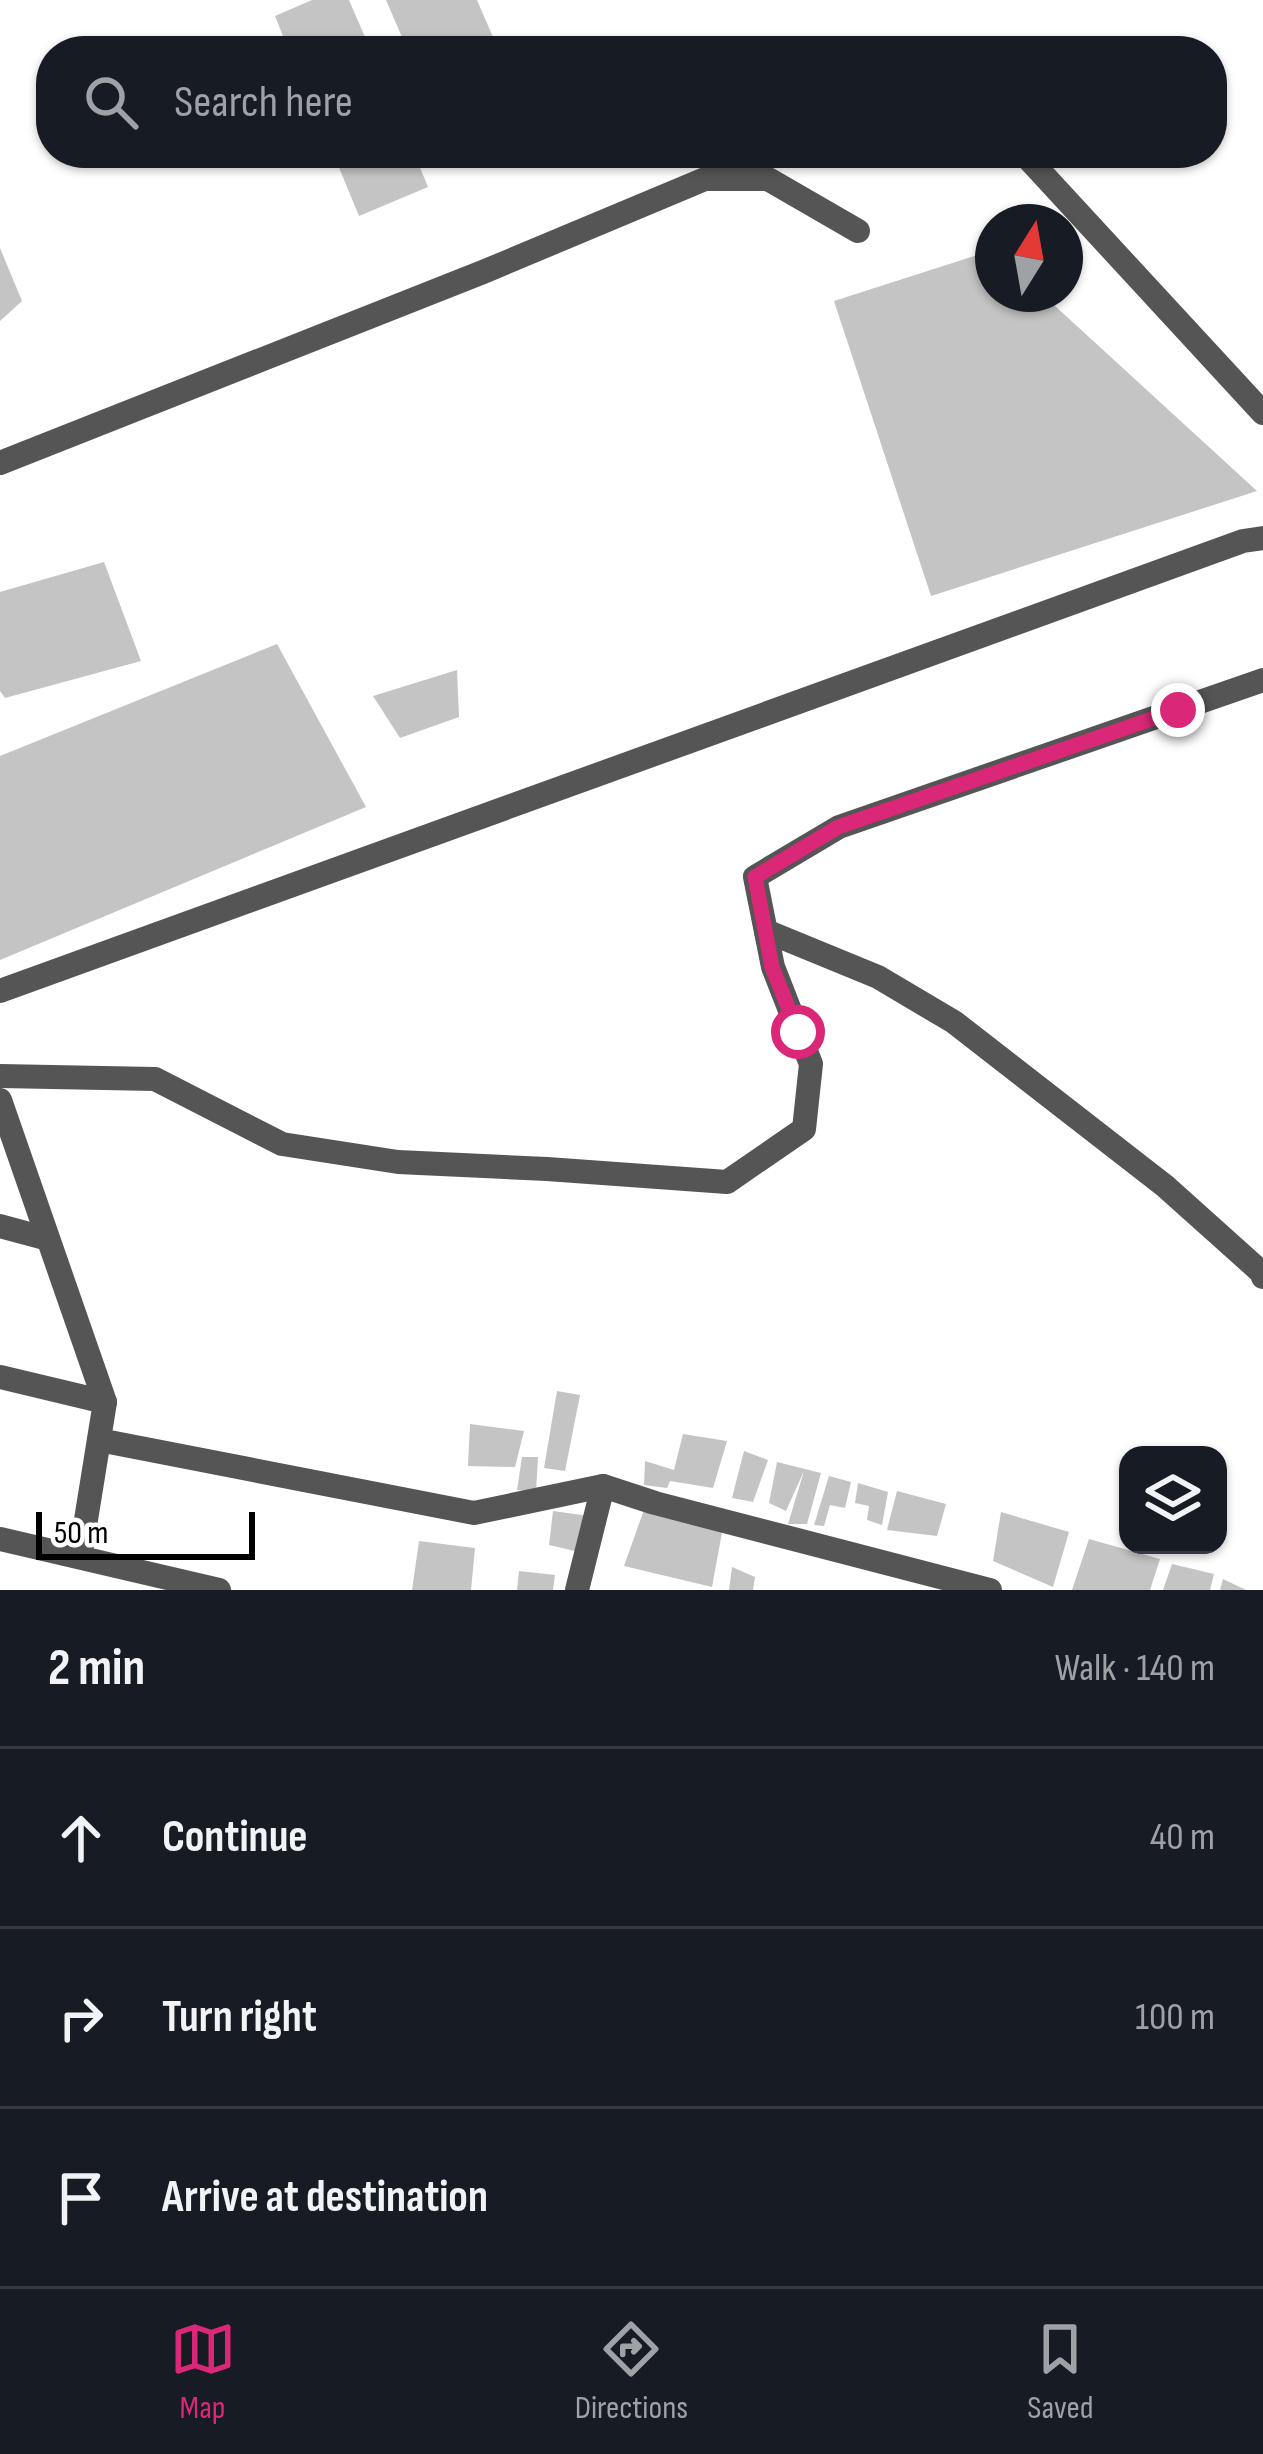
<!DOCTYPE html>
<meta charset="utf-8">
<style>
body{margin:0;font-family:"Sofia Sans Condensed",sans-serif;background:#20242c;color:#f1f3f6}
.controls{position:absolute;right:36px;bottom:36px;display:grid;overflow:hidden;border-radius:24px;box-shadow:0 3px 9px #0004}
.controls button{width:108px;height:108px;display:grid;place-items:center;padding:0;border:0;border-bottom:3px solid #363941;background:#171b24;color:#f1f3f6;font:60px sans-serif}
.compass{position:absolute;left:975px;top:204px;width:108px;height:108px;border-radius:50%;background:#171b24;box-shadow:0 3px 9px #0004;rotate:11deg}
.scale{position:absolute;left:36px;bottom:30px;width:219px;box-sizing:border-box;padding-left:12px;border:6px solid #000;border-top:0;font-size:33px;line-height:42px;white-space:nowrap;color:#000;-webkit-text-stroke:9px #fff;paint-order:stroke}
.stop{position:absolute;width:36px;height:36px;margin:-27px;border:9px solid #db2777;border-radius:50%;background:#fff}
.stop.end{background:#db2777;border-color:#fff;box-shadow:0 3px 12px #0008}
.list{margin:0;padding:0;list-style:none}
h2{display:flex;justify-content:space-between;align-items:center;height:156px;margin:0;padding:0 48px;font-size:51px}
h2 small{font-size:39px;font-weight:400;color:#9ea1a6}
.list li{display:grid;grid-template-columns:78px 1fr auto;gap:36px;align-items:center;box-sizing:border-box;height:180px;padding:0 48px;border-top:3px solid #363941}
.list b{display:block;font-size:45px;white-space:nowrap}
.list em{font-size:39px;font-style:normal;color:#9ea1a6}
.icon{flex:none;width:66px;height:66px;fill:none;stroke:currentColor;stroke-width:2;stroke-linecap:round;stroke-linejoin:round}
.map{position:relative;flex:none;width:1263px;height:1590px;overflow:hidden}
.search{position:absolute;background:#171b24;box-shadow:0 3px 9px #0004;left:36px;right:36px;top:36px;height:132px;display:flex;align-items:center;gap:30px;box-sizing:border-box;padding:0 42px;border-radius:48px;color:#9ea1a6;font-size:45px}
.sheet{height:696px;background:#171b24}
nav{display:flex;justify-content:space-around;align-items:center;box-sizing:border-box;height:168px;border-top:3px solid #363941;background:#171b24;font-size:33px;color:#9ea1a6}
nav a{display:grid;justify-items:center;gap:6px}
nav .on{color:#db2777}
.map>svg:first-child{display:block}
</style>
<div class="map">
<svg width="1263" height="1590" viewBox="0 0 1263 1590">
<rect width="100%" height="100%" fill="#fff"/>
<g fill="#c4c4c4">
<polygon points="312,0 349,0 371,51 289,51 275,16"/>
<polygon points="386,0 477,0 499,51 408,51"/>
<polygon points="333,153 414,153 428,187 359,216"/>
<polygon points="0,248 22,301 0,321"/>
<polygon points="993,250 993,294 1042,294 1257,491 931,596 834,301"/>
<polygon points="104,562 141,661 5,698 0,691 0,592"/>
<polygon points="277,644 366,807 0,960 0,756"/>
<polygon points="457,670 459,717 400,738 373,696"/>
<polygon points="557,1391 580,1395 565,1471 544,1468"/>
<polygon points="470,1424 524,1431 515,1467 468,1466"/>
<polygon points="683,1434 727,1441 713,1488 670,1481 667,1488 644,1485 645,1461 674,1470"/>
<polygon points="744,1451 768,1460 753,1502 732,1498"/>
<polygon points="522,1457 538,1457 536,1492 517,1490"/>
<polygon points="777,1462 821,1473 807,1524 788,1524 804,1471 786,1511 769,1503"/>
<polygon points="829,1476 851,1482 845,1508 830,1505 824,1526 814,1525"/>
<polygon points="858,1483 888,1492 882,1525 867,1520 869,1506 855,1503"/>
<polygon points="897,1491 946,1504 937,1536 887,1530"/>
<polygon points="645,1507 723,1527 712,1587 624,1566"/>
<polygon points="553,1511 603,1518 596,1556 549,1545"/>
<polygon points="1001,1512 1069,1532 1053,1587 993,1561"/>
<polygon points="1089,1539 1160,1559 1150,1590 1072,1590"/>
<polygon points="419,1541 475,1548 471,1590 412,1590"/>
<polygon points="1172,1564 1214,1574 1210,1590 1163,1590"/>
<polygon points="732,1567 755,1577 753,1590 729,1590"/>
<polygon points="519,1571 555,1575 553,1590 517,1590"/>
<polygon points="1223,1579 1246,1590 1220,1590"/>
</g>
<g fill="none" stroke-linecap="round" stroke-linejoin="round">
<g stroke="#555" stroke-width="24">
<polyline points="1023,153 1263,413"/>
<polyline points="0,463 483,272 705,179 768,179 858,231"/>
<polyline points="766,931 878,977 954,1022 1165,1186 1261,1272 1263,1277"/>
<polyline points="0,991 1243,541 1263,538"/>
<polyline points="0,1076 155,1079 282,1144 398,1162 547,1169 727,1182 804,1129 811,1064 773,967 755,877 839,827 1263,680"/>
<polyline points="0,1100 105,1402 0,1377"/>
<polyline points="0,1226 48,1239"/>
<polyline points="99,1440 474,1513 603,1486"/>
<polyline points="0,1539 219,1590"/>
<polyline points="80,1557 105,1402"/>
<polyline points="577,1590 603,1486 655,1503 990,1590"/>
</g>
</g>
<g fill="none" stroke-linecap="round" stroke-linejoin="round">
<polyline stroke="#db2777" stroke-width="15" points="798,1032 772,967 755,877 838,827 1178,710"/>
</g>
</svg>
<div class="controls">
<button><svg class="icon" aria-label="layers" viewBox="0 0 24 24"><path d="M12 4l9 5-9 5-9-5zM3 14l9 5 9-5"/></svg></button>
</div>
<svg class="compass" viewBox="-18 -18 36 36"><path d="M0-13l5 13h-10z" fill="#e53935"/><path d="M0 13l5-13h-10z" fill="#9ea1a6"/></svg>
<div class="scale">50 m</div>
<div class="stop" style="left:798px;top:1032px"></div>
<div class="stop end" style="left:1178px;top:710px"></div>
<div class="search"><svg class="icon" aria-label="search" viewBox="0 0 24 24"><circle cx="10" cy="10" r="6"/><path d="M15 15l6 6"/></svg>Search here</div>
</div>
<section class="sheet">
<h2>2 min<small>Walk · 140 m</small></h2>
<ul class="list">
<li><svg class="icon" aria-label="ahead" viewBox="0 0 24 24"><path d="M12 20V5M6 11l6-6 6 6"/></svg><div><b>Continue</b></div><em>40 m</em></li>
<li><svg class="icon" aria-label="right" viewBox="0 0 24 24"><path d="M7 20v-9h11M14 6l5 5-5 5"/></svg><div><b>Turn right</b></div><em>100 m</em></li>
<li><svg class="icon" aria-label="arrive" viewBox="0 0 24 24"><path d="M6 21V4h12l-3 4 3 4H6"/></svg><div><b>Arrive at destination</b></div></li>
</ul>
</section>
<nav>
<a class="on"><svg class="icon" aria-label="map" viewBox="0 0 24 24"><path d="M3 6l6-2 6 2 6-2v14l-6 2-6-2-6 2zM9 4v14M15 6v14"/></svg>Map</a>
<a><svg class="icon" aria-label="directions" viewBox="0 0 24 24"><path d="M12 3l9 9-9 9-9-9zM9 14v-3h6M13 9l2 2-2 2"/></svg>Directions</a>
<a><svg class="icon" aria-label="saved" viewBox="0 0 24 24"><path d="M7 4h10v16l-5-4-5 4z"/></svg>Saved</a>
</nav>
